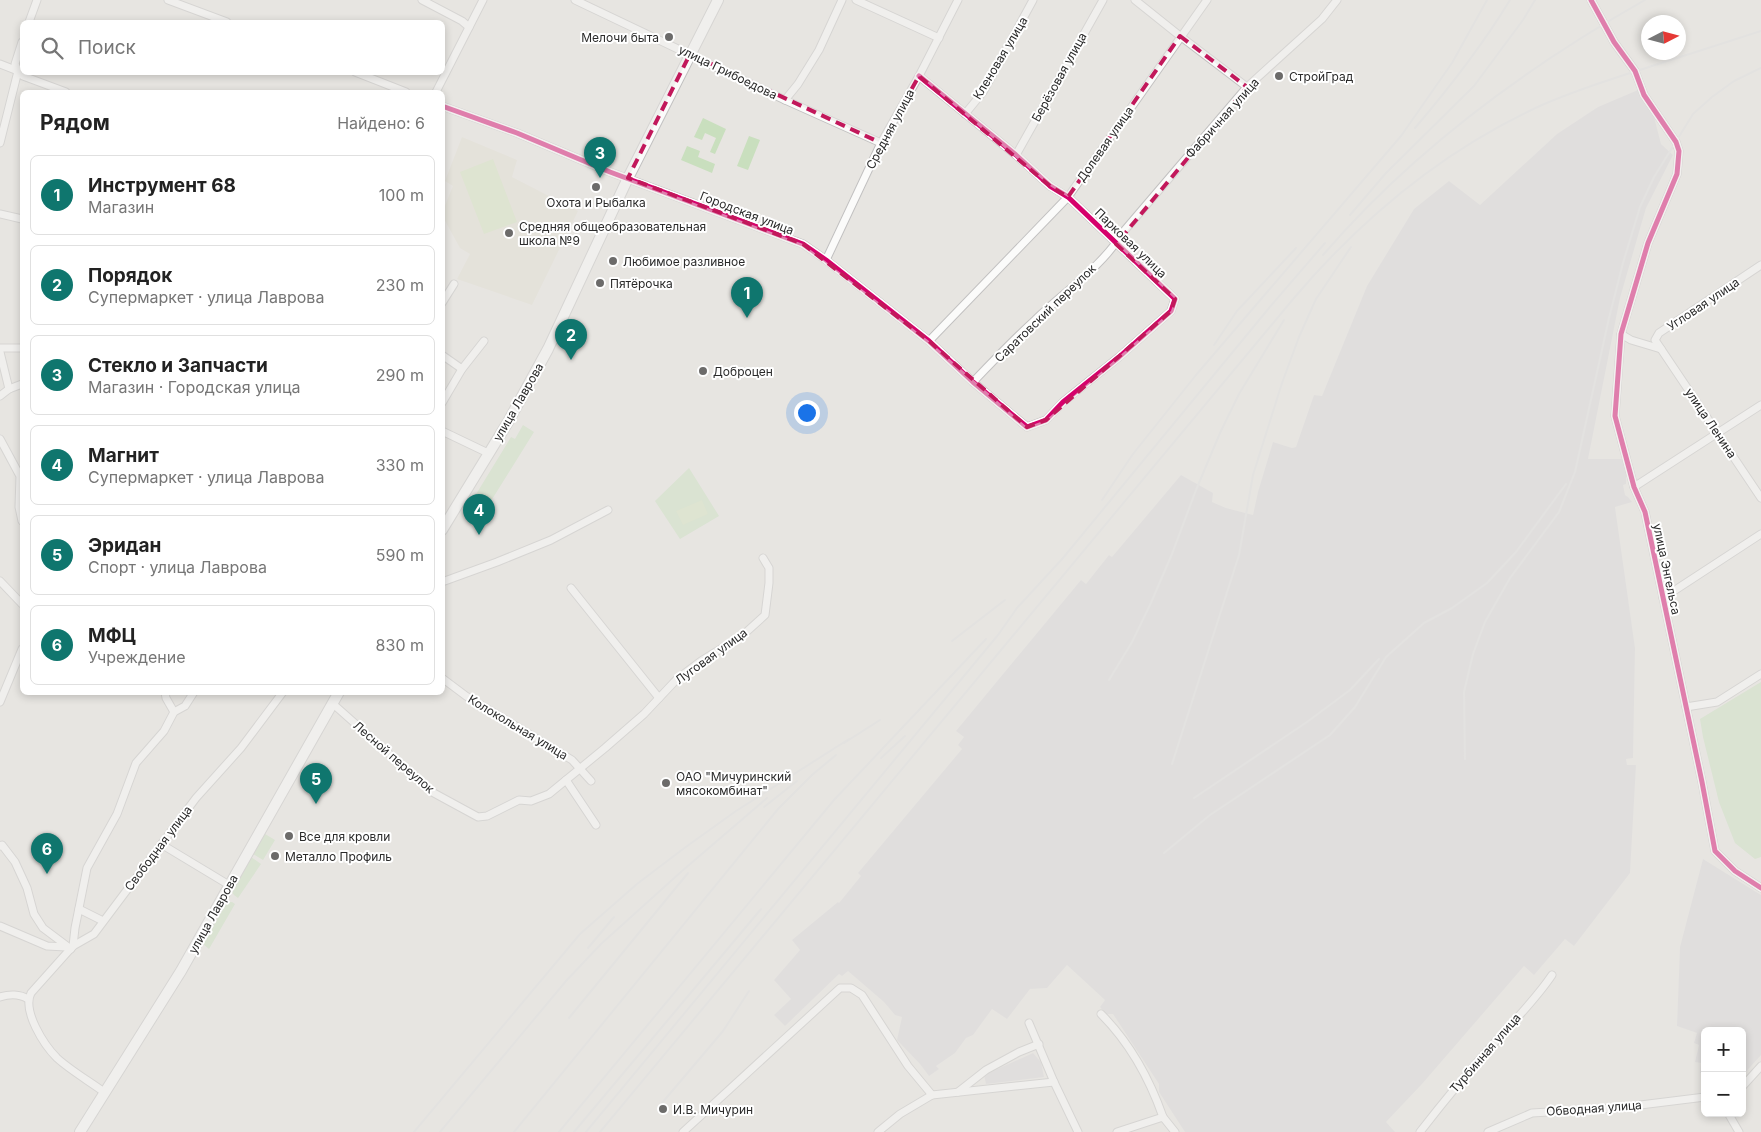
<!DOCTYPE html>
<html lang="ru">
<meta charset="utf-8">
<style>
body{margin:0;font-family:Inter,sans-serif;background:#f2f2f2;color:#222}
.controls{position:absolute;right:15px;bottom:15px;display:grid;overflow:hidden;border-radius:8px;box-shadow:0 2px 8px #0003}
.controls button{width:45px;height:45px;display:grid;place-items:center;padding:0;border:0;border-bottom:1px solid #e0e0e0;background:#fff;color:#222;font:25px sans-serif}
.compass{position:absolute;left:1641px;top:15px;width:45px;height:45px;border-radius:50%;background:#fff;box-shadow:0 2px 8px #0003;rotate:84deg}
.you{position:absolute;left:806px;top:412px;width:18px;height:18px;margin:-12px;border:4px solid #fff;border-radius:50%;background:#1a73e8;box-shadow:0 0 0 8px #1a73e833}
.badge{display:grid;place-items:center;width:32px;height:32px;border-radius:50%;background:#0f766e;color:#fff;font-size:16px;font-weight:700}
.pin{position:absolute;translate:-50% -41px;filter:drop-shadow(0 1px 2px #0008)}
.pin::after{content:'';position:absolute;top:26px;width:18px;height:15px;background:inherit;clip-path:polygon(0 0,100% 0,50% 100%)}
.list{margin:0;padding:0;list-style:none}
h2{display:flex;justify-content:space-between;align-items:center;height:65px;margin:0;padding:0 20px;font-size:21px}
h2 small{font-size:16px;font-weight:400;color:#767676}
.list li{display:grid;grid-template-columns:32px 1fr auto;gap:15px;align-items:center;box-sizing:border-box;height:80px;margin:0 10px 10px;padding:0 10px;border:1px solid #e0e0e0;border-radius:8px}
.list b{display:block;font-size:19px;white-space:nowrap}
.list p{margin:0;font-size:16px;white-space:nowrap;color:#767676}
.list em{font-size:16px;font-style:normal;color:#767676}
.icon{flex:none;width:28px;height:28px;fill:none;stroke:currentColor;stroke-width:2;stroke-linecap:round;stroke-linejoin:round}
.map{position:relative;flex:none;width:1761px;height:1132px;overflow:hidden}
.search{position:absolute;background:#fff;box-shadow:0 2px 8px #0003;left:20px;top:20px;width:425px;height:55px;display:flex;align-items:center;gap:12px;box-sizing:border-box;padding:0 18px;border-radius:8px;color:#767676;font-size:19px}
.panel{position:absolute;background:#fff;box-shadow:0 2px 8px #0003;left:20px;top:90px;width:425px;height:605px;border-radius:8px}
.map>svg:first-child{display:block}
</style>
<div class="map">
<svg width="1761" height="1132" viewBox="0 0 1761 1132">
<rect width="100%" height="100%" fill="#e7e5e1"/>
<g fill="#d8d6d8">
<polygon points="1638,90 1653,113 1661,144 1673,155 1646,208 1620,298 1588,459 1623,459 1626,471 1626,484 1623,485 1625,495 1628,497 1632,502 1615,507 1635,648 1633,758 1626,759 1627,765 1636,765 1630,873 1574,946 1565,939 1534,975 1524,966 1422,1084 1386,1122 1395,1132 1185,1132 1159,1092 1159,1084 1113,1014 1106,1014 1100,1007 1105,1000 1067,965 1047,988 1030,989 1007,1019 992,1009 973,1035 966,1038 955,1053 936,1066 939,1069 929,1076 920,1064 897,1040 902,1017 895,1015 884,1002 848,971 842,976 839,974 785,1026 774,1015 791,999 774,980 800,950 792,940 838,902 839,903 861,876 858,873 962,749 958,745 964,737 956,731 1081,580 1086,584 1109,555 1112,557 1181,475 1213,493 1212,502 1226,508 1253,515 1258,492 1273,442 1292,448 1296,447 1314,395 1322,396 1367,286 1414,209 1449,181 1480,205 1557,134 1598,107"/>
<polygon points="1703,859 1761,895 1761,1055 1742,1076 1742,1031 1705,1031 1705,1074 1700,1073 1701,1063 1695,1062 1699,1045 1694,1043 1697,1033 1677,1026 1680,947"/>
<polygon points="1033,1053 1041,1062 1044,1077 986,1084 984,1075"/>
</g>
<polygon fill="#e1ddd1" points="462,137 517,160 512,177 578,211 532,305 457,279 470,254 460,248 443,217 442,213 453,186 445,181"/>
<g fill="#c9dfbe">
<polygon points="703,118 726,129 715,154 710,152 716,138 705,133 702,140 694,137"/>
<polygon points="749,136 760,140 748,170 737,166"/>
<polygon points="687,146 700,151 698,157 715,164 712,173 681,160"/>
<polygon points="523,425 534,432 481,517 467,509 511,437 515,439"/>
<polygon points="689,468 719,516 680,539 655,501"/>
<polygon points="1761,682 1761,857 1755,859 1735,843 1719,802 1703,737 1700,719"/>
<polygon points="265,834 275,840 263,860 253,854"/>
<polygon points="251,857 261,864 238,898 234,895 231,891"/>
<polygon points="225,902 232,902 235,904 209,949 203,944"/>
</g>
<g fill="#d2e2bc">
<polygon points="493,159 517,222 484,234 460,172"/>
<polygon points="702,500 708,514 683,525 676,511"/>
</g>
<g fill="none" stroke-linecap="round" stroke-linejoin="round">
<g stroke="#c2c1c1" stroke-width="9">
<g id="street">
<polyline points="168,0 227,22"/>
<polyline points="422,0 462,21 469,27"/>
<polyline points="575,0 785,100 881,143"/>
<polyline points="856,0 939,38"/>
<polyline points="1135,0 1180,36 1247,87"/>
<polyline points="1591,0 1614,42 1635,71 1644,95 1676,142 1679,151 1677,174 1648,243 1621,334 1615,416 1634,487 1645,512 1702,782 1715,851 1735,871 1761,888"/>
<polyline points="29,22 37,0"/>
<polyline points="0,64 18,71 23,76 66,92"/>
<polyline points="18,71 15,64 22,42"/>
<polyline points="355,72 406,92"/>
<polyline points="436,92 483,0"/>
<polyline points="785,100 798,84 819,50 842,0"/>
<polyline points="442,106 517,133 610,172 803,244 826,260 929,341 973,382 1027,427 1046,420 1063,402 1119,357 1171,311 1175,299 1068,197 1050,186 1016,155 919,76"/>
<polyline points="965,114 983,92 1033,0"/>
<polyline points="0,143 18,71"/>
<polyline points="1016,155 1103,0"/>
<polyline points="0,214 22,219"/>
<polyline points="826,260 881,143 919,76 958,0"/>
<polyline points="1761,265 1659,333 1655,340 1761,498"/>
<polyline points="442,303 454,284"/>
<polyline points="1621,334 1631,340 1661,349"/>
<polyline points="929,341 1068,197 1207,0"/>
<polyline points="0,348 22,348"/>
<polyline points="0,352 9,389"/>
<polyline points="442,355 462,369"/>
<path d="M973 382C993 361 1013 340 1035 320 1065 291 1102 267 1124 231L1247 87 1322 19 1337 0"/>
<polyline points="0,396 9,389 22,384"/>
<polyline points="442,403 462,369 484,341"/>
<polyline points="442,431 488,453"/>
<polyline points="0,439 20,476 19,507 22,521"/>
<polyline points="1634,487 1761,405"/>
<polyline points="0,581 22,604"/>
<polyline points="442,582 497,562 551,540 608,510"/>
<polyline points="571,588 659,698"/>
<polyline points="1663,598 1761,534"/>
<polyline points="442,678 466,696 572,760 591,781"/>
<polyline points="165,692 166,698 174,712"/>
<polyline points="0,702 22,649"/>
<polyline points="332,703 432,792 478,817 487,816 519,800 531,801 549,794 605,748 644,714 677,679 701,661 743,635 765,615 769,583 769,568 763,558"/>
<polyline points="1686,707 1717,702 1761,674"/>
<polyline points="566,780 596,825"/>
<polyline points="161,844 229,885"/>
<polyline points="0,846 2,845 15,862 27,888 34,914 43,928 71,949"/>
<polyline points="79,909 103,921"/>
<polyline points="0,926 47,946 66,947"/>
<polyline points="73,946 75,928 87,868 117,814 136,763 164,731 174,712 185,706 194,692"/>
<path d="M0 997C9 994 20 994 28 999"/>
<path d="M1101 1014C1129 1042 1150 1080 1163 1117"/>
<polyline points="1029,1023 1054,1082 1078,1132"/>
<polyline points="1742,1087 1761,1066"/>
<path d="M104 1092C89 1081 70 1070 57 1058 44 1045 22 1011 31 993L73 946 94 934 196 798 241 748 283 692"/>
<polyline points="958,1092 986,1070 1019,1052 1039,1044"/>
<polyline points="1728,1113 1739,1132"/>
<polyline points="683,1132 840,988 851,988 862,995 908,1066 932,1095"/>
<polyline points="878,1132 900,1114 932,1095 1054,1082"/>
<polyline points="1117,1132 1163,1117 1175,1132"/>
<path d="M1420 1132C1444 1101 1468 1072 1494 1043 1514 1021 1536 999 1552 975"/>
<polyline points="1488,1132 1532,1113 1616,1108 1705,1097"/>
</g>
</g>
<g stroke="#c2c1c1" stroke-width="12">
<g id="secondary">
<polyline points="442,530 508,422 548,349 628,178 718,0"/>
<polyline points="80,1132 181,971 339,692"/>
</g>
</g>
<use href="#street" stroke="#fbfbfa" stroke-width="7"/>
<use href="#secondary" stroke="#fbfbfa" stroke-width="10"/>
<g stroke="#ddddde" stroke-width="2">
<path d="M1415 128C1450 87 1482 46 1510 0"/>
<polyline points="1350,215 1386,173 1474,86 1523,20 1535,0"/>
<path d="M1323 255C1413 150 1525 68 1645 0"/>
<polyline points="1214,345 1237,311 1296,248"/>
<polyline points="1102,500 1133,454 1196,375 1401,136 1452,63 1487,0"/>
<polyline points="952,641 1005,600"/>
<polyline points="1109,680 1132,642 1150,605 1172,554 1196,490 1220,433 1239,394 1284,320"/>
<polyline points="844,743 880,720"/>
<polyline points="881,758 905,736"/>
<polyline points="1465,759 1464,692 1473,654 1485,622 1510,578 1559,512 1575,472 1609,318 1623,263 1640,207 1654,177 1693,114 1712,97 1734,81 1761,68"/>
<polyline points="1172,764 1239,555 1253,475 1282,383 1299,337 1316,299 1351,247"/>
<polyline points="1194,798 1307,722 1350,690 1379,659"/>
<polyline points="764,807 797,781"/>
<polyline points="1164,853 1210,815 1330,735 1355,707 1386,657 1424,623 1452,608 1487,583 1516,552 1566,484"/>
<polyline points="588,948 614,917"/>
<polyline points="569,1018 688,873"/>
<polyline points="662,1103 723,1031 749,991"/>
<polyline points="414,1132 580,934 637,884 683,849 736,811 849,739"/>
<polyline points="440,1132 566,981 601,944 682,871 767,798"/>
<polyline points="514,1132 778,809 812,775 836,755"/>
<polyline points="559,1132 834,800 986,639"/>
<polyline points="574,1132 761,909"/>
<polyline points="586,1132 998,635 1017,608 1063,558 1269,308 1325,243"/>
<path d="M600 1132 1294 298C1362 218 1445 149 1542 105 1576 90 1611 79 1646 68 1684 56 1723 43 1761 31"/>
</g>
<g stroke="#fff" stroke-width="8">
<g id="cycleway">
<polyline points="1591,0 1614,42 1635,71 1644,95 1676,142 1679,151 1677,174 1648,243 1621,334 1615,416 1634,487 1645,512 1702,782 1715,851 1735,871 1761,888"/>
<polyline points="442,106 517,133 610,172 803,244 826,260 929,341 973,382 1027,427 1046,420 1063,402 1119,357 1171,311 1175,299 1068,197 1050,186 1016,155 919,76"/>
</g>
</g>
<use href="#cycleway" stroke="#d6006c" stroke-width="5"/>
</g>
<path d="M0 0H1761V1132H0ZM1180 36 1247 87 1116 244 1175 299 1171 311 1046 420 1027 427 929 341 803 244 628 178 690 54 881 143 919 76 1050 186 1068 197Z" fill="#e7e5e1" fill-opacity=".55" fill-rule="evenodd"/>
<path fill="none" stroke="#c2185b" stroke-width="4" stroke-dasharray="10 6" stroke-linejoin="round" d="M1180 36 1247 87 1116 244 1175 299 1171 311 1046 420 1027 427 929 341 803 244 628 178 690 54 881 143 919 76 1050 186 1068 197Z"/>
<g fill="#6c6b6a" stroke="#fff" stroke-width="2">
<circle cx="669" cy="37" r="5"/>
<circle cx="1279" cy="76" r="5"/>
<circle cx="596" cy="187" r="5"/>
<circle cx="509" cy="233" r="5"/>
<circle cx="613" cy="261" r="5"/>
<circle cx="600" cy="283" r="5"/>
<circle cx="703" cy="371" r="5"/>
<circle cx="666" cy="783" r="5"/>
<circle cx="289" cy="836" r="5"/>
<circle cx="275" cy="856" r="5"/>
<circle cx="663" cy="1109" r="5"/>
</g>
<g text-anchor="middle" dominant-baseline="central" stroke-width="4" stroke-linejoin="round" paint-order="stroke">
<g font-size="12" fill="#2a2a2a" stroke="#fff" text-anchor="start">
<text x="659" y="37" text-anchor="end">Мелочи быта</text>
<text x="1289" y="76">СтройГрад</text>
<text x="596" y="202" text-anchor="middle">Охота и Рыбалка</text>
<text x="519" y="226">Средняя общеобразовательная<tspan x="519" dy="14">школа №9</tspan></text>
<text x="623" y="261">Любимое разливное</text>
<text x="610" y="283">Пятёрочка</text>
<text x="713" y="371">Доброцен</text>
<text x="676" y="776">ОАО "Мичуринский<tspan x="676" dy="14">мясокомбинат"</tspan></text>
<text x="299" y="836">Все для кровли</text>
<text x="285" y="856">Металло Профиль</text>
<text x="673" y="1109">И.В. Мичурин</text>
</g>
<g font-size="12" fill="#2a2a2a" stroke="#fff">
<text transform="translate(1000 58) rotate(-59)">Кленовая улица</text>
<text transform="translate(728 72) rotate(26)">улица Грибоедова</text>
<text transform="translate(1059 77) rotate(-61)">Берёзовая улица</text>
<text transform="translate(1222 118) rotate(-48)">Фабричная улица</text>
<text transform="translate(890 129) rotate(-62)">Средняя улица</text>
<text transform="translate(1105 144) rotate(-55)">Долевая улица</text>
<text transform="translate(747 213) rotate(21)">Городская улица</text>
<text transform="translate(1131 243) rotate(44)">Парковая улица</text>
<text transform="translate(1703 304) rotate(-34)">Угловая улица</text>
<text transform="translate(1045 313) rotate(-44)">Саратовский переулок</text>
<text transform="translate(518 402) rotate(-60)">улица Лаврова</text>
<text transform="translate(1711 423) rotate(56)">улица Ленина</text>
<text transform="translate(1667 569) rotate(78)">улица Энгельса</text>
<text transform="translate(711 656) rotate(-36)">Луговая улица</text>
<text transform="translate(518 727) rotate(31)">Колокольная улица</text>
<text transform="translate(394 757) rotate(41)">Лесной переулок</text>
<text transform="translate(158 848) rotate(-53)">Свободная улица</text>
<text transform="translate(213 914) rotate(-61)">улица Лаврова</text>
<text transform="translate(1485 1053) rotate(-49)">Турбинная улица</text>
<text transform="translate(1594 1108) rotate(-4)">Обводная улица</text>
</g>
</g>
</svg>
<div class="controls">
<button>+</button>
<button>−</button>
</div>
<svg class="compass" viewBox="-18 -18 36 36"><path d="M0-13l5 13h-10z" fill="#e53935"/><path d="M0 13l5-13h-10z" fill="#767676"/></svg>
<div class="you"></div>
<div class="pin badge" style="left:747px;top:318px">1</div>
<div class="pin badge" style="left:571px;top:360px">2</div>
<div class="pin badge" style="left:600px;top:178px">3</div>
<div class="pin badge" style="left:479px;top:535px">4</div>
<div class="pin badge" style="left:316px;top:804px">5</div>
<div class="pin badge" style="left:47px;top:874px">6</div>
<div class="search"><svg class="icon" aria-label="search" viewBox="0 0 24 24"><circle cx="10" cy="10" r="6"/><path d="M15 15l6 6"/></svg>Поиск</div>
<section class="panel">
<h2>Рядом<small>Найдено: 6</small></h2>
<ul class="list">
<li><span class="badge">1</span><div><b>Инструмент 68</b><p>Магазин</p></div><em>100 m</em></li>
<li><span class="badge">2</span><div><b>Порядок</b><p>Супермаркет · улица Лаврова</p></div><em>230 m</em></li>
<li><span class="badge">3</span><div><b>Стекло и Запчасти</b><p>Магазин · Городская улица</p></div><em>290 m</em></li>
<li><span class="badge">4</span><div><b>Магнит</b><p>Супермаркет · улица Лаврова</p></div><em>330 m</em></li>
<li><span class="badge">5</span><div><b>Эридан</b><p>Спорт · улица Лаврова</p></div><em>590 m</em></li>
<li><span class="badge">6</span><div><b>МФЦ</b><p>Учреждение</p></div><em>830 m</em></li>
</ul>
</section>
</div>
